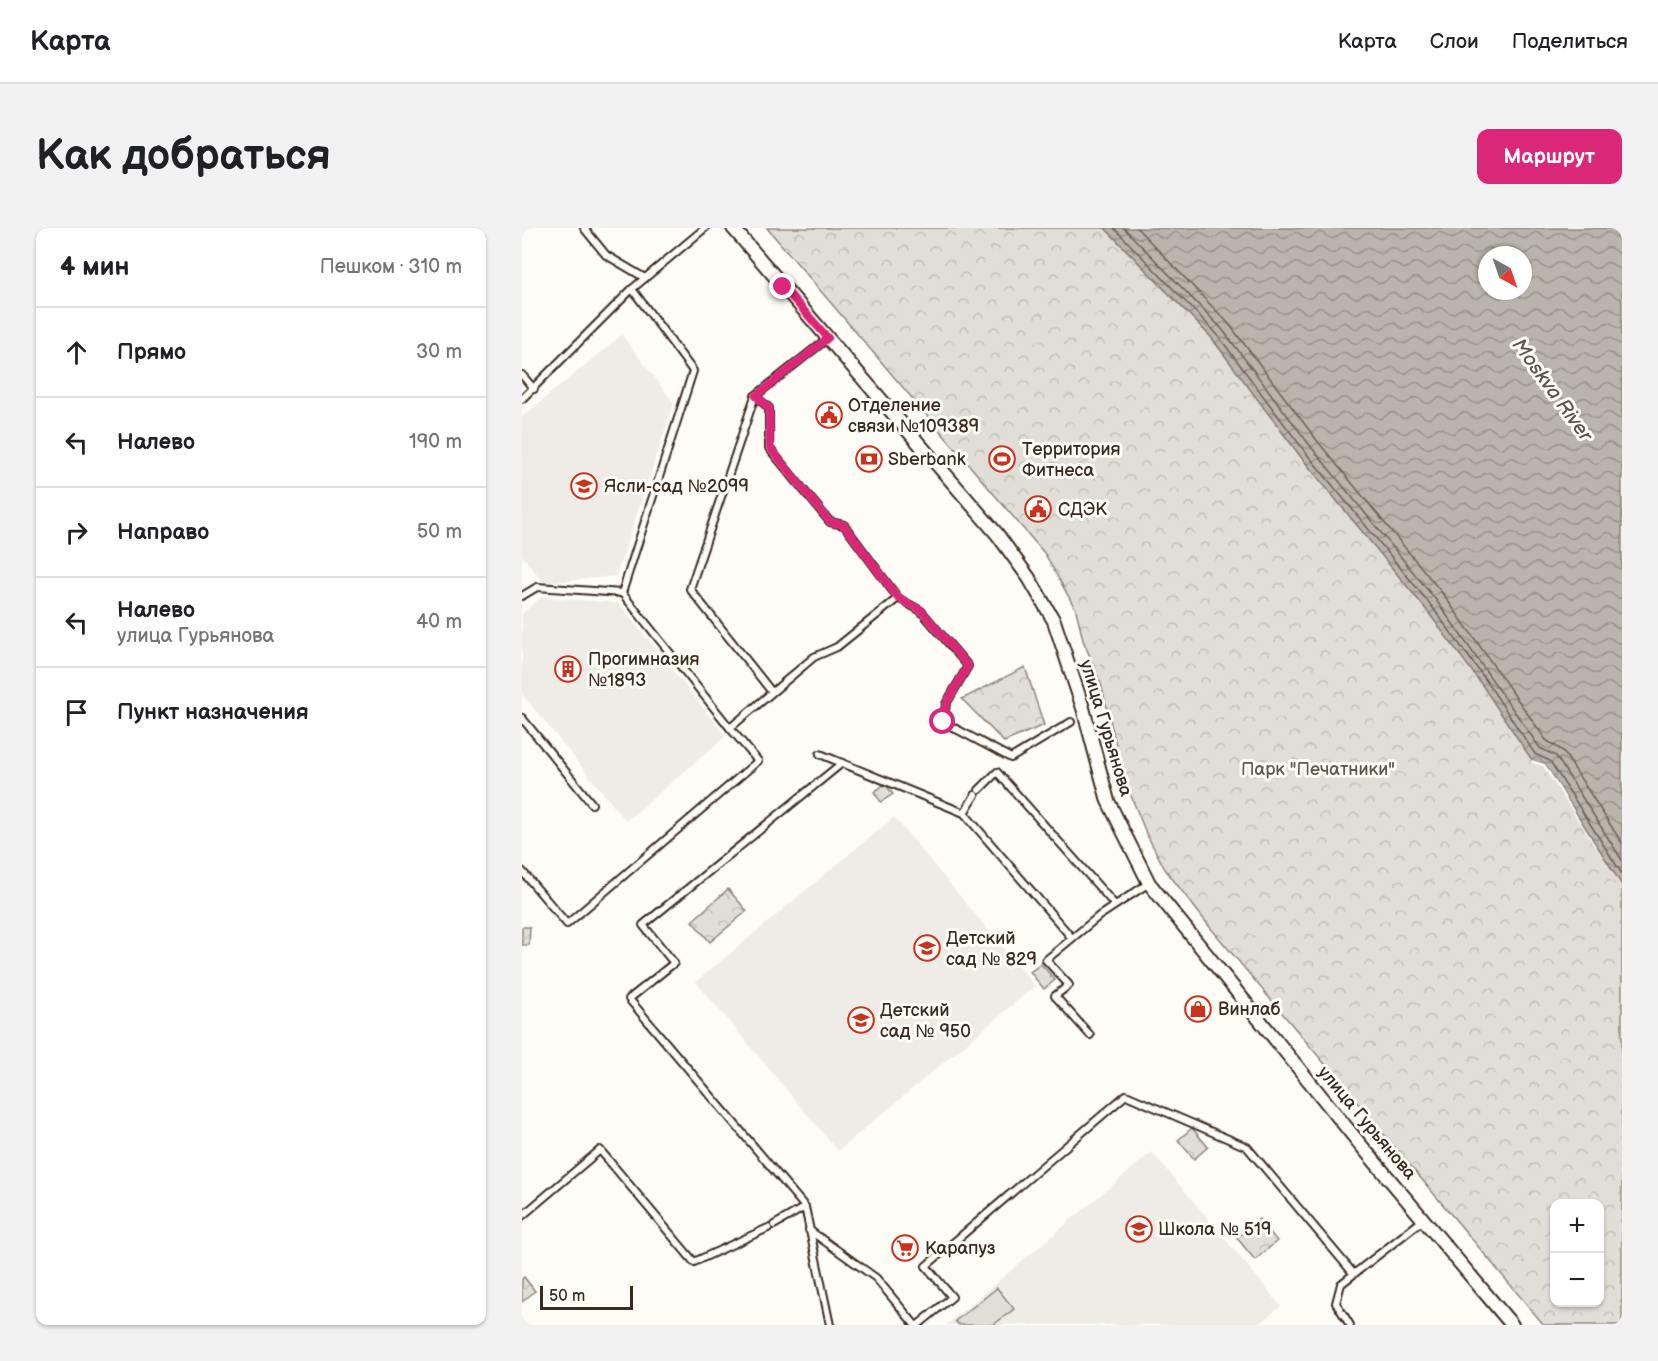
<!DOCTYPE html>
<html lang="ru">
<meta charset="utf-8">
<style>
body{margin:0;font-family:"Balsamiq Sans",sans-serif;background:#f2f2f2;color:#202124}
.controls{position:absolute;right:18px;bottom:18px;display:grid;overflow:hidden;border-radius:12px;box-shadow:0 2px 4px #0004}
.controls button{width:54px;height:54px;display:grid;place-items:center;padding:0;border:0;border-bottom:2px solid #e0e0e0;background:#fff;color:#202124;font:30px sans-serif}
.compass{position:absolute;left:956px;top:18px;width:54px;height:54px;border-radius:50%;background:#fff;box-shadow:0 2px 4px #0004;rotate:140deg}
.scale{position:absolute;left:18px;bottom:15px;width:93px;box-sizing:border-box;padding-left:6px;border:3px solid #3b2a1e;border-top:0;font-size:16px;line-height:21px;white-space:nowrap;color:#3b2a1e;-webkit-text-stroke:4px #fdfcf7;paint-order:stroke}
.stop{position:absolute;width:18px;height:18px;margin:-14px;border:4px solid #db2777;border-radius:50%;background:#fff}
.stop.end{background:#db2777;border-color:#fff;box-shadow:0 2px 6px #0008}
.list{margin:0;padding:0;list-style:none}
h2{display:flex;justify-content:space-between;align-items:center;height:78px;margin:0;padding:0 24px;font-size:26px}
h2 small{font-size:20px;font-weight:400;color:#757577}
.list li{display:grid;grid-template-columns:39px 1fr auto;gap:18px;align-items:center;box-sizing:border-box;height:90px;padding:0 24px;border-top:2px solid #e0e0e0}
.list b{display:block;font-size:22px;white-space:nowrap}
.list p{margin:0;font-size:20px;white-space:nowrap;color:#757577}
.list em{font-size:20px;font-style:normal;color:#757577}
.icon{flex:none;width:33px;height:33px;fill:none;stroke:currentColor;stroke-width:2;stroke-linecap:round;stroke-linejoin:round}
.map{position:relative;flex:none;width:1100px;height:1097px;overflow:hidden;border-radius:12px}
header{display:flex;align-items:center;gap:36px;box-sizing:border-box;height:84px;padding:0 30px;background:#fff;border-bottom:2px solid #e0e0e0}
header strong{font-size:28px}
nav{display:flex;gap:33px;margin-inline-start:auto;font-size:21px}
.intro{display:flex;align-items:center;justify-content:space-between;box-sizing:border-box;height:144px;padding:0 36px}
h1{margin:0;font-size:42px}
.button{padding:15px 27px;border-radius:12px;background:#db2777;color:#fff;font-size:21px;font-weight:700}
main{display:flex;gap:36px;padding:0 36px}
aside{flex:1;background:#fff;border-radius:12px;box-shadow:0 2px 4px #0004}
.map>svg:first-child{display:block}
</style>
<header>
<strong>Карта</strong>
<nav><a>Карта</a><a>Слои</a><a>Поделиться</a></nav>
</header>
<div class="intro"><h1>Как добраться</h1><a class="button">Маршрут</a></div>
<main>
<aside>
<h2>4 мин<small>Пешком · 310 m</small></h2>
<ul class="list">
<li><svg class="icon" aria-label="ahead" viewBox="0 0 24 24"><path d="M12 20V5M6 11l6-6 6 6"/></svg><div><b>Прямо</b></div><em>30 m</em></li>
<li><svg class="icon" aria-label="left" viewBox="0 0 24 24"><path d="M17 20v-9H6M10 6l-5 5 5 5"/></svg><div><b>Налево</b></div><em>190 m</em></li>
<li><svg class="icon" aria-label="right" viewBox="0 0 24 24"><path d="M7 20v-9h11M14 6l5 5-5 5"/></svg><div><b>Направо</b></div><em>50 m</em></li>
<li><svg class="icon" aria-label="left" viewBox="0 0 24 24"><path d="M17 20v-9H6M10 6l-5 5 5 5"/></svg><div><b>Налево</b><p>улица Гурьянова</p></div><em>40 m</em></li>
<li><svg class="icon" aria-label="arrive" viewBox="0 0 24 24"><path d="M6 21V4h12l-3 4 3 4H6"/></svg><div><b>Пункт назначения</b></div></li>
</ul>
</aside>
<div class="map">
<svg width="1100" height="1097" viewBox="0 0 1100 1097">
<defs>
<pattern id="park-crowns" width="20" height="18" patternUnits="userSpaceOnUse" patternTransform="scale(1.5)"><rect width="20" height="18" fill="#e1ded7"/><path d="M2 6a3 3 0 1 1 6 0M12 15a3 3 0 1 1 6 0" fill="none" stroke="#c2bfb8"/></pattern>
<pattern id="water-waves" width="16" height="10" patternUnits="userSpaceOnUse" patternTransform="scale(1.5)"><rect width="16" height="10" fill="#bbb4ad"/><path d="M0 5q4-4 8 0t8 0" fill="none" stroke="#99938c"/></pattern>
</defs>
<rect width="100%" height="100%" fill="#fdfcf7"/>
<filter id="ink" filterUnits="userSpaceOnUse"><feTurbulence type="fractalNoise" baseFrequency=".0167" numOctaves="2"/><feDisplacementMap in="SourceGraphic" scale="12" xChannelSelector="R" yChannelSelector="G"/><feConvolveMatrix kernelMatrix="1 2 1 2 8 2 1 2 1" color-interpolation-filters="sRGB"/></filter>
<g filter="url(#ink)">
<g fill="#efece7">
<polygon points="100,107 152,175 94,348 22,355 0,327 0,189"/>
<polygon points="19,369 96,375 204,508 104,593 0,466 0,386"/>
<polygon points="372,589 513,758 316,923 174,754"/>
<polygon points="630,924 759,1078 736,1097 424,1097"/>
</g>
<g fill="url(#park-crowns)" stroke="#8e847a" stroke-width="1.5" fill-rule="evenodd">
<path d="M245 0H583L689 109 779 229 903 380 1023 536 1100 657V1097H1022L687 698 643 641 624 605 603 553 579 456 561 412 554 382 523 326ZM1032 976H1078V1074H1032Z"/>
<polygon points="503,439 522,497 482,514 440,471"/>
<polygon points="363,556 371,566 359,574 352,564"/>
<polygon points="206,661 225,683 188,714 170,693"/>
<polygon points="0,699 8,699 7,717 0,717"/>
<polygon points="519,736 533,752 522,761 508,744"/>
<polygon points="670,900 686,919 672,931 656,912"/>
<polygon points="737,991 755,1013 733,1032 715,1010"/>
<polygon points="2,1049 13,1063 0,1074 0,1051"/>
</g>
<polygon fill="#e1ded7" stroke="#8e847a" stroke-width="1.5" points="475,1060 492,1081 471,1097 437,1097 433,1093"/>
<path fill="url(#water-waves)" stroke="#887d74" stroke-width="1.5" fill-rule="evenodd" d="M583 0H1100V657L1023 536 1010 532 958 454 903 380 779 229 689 109ZM965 27H1001V63H965Z"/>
<polygon fill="#fdfcf7" points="1010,532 1023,536 1100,660 1021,538 1009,535"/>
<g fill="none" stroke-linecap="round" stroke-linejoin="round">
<g stroke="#6e6157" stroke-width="1.5">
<polyline points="592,0 694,105 784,225 908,376 963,451 1013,526 1028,533 1100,646"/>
<polyline points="602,0 700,101 790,220 914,372 1018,520 1034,528 1100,632"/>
<polyline points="615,0 707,96 797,215 921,366 1024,512 1041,523 1100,615"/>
</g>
<g stroke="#3b2a1e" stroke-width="10">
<g id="service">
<polyline points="62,0 84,27 123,50"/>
<polyline points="183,0 110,61 171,143 100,365 208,500 292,429 315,419 376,370 322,297 308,294 247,220 247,180 233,168"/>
<polyline points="0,147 12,161"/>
<polyline points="0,171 110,61"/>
<polyline points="0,368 15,359 100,365"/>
<polyline points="376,370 399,383 446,438 424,476 421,494 489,530 549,494"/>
<polyline points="249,463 168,361 233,168 306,110"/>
<polyline points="0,490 70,576"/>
<polyline points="298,526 442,585 550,710"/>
<polyline points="457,562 475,544 593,677"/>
<polyline points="442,585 453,567"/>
<polyline points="0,643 45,696 236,533 208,500"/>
<polyline points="568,807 533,768 547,757 524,732 577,688 627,655"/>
<polyline points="0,988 78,922 172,1034 246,1000"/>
<polyline points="252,997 283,979"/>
<polyline points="287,1002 354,1050 393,1097"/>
<polyline points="308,1097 283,979 107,771 152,735 121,697 320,535"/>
<polyline points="396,1097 430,1069 404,1038 604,867 725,919 831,1045"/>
<polyline points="828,1097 814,1075 819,1056 901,992"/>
</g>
</g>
<g stroke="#3b2a1e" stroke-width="16">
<polyline id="minor" points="211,0 475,306 507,350 532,393 561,480 586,573 627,655 837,915 990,1097"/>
</g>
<use href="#service" stroke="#fdfcf7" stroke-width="6"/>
<use href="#minor" stroke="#fdfcf7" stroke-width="12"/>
</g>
</g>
<g fill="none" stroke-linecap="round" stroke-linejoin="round" filter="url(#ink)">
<polyline stroke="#db2777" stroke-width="8" points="261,59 306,110 234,168 247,180 248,220 308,294 322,297 376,370 399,382 446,438 424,476 421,494"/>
</g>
<defs>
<g id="civic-ring" transform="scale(1.35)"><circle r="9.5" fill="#fdfcf7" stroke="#c8321e" stroke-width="1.5"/><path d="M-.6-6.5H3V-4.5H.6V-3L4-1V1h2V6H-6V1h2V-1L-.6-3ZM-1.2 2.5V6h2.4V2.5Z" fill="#c8321e"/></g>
<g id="bank-ring" transform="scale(1.35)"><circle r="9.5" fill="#fdfcf7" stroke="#c8321e" stroke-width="1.5"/><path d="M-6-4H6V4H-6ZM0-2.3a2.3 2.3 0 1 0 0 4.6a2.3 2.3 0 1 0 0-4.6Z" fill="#c8321e"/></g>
<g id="stadium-ring" transform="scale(1.35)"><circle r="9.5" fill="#fdfcf7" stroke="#c8321e" stroke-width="1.5"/><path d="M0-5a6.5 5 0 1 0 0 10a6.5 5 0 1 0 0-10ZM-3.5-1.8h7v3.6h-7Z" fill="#c8321e"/></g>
<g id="school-ring" transform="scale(1.35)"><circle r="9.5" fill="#fdfcf7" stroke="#c8321e" stroke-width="1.5"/><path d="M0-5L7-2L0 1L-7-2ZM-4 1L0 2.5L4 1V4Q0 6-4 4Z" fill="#c8321e"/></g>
<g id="building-ring" transform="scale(1.35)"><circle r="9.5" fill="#fdfcf7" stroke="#c8321e" stroke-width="1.5"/><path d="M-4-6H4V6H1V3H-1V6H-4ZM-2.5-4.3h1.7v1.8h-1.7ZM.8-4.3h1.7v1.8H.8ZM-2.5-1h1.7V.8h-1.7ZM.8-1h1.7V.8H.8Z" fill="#c8321e"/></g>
<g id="shop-ring" transform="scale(1.35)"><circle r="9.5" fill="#fdfcf7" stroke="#c8321e" stroke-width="1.5"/><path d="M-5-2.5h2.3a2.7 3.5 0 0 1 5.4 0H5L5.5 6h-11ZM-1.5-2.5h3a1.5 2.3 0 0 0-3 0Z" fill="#c8321e"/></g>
<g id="supermarket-ring" transform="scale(1.35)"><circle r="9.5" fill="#fdfcf7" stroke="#c8321e" stroke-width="1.5"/><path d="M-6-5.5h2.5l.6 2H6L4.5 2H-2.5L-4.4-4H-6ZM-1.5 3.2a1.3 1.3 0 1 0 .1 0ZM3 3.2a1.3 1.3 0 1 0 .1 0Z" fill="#c8321e"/></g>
</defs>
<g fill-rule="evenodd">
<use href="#civic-ring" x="307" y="187"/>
<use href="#bank-ring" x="347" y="231"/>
<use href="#stadium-ring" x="480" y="231"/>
<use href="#school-ring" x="62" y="258"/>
<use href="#civic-ring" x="516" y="281"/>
<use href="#building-ring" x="46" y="441"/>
<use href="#school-ring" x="405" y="720"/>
<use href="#shop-ring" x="676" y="781"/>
<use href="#school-ring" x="339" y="792"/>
<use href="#school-ring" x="617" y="1001"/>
<use href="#supermarket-ring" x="383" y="1020"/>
</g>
<g text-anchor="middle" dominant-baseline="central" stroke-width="6" stroke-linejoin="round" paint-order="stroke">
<g font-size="18" fill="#3b2a1e" stroke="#fdfcf7" text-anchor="start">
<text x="326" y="177">Отделение<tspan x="326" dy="21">связи №109389</tspan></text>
<text x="500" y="221">Территория<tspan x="500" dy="21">Фитнеса</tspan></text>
<text x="366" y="231">Sberbank</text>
<text x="82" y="258">Ясли-сад №2099</text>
<text x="536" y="281">СДЭК</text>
<text x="66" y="431">Прогимназия<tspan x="66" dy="21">№1893</tspan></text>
<text x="424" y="710">Детский<tspan x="424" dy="21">сад № 829</tspan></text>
<text x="696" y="781">Винлаб</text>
<text x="358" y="782">Детский<tspan x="358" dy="21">сад № 950</tspan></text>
<text x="636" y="1001">Школа № 519</text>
<text x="403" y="1020">Карапуз</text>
</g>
<g font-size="18" fill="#3b2a1e" stroke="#fdfcf7">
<text transform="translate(584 500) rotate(73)">улица Гурьянова</text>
<text transform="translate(845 895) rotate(50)">улица Гурьянова</text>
</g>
<g font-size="18" fill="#64574c" stroke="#fdfcf7">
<text x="796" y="541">Парк "Печатники"</text>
</g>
<g font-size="20" font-style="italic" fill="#615349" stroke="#fdfcf7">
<text transform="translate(1030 162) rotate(54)">Moskva River</text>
</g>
</g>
</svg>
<div class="controls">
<button>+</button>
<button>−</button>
</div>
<svg class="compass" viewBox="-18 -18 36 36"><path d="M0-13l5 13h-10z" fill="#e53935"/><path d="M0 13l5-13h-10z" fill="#757577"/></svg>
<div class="scale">50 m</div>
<div class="stop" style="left:421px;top:494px"></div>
<div class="stop end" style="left:261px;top:59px"></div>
</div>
</main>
